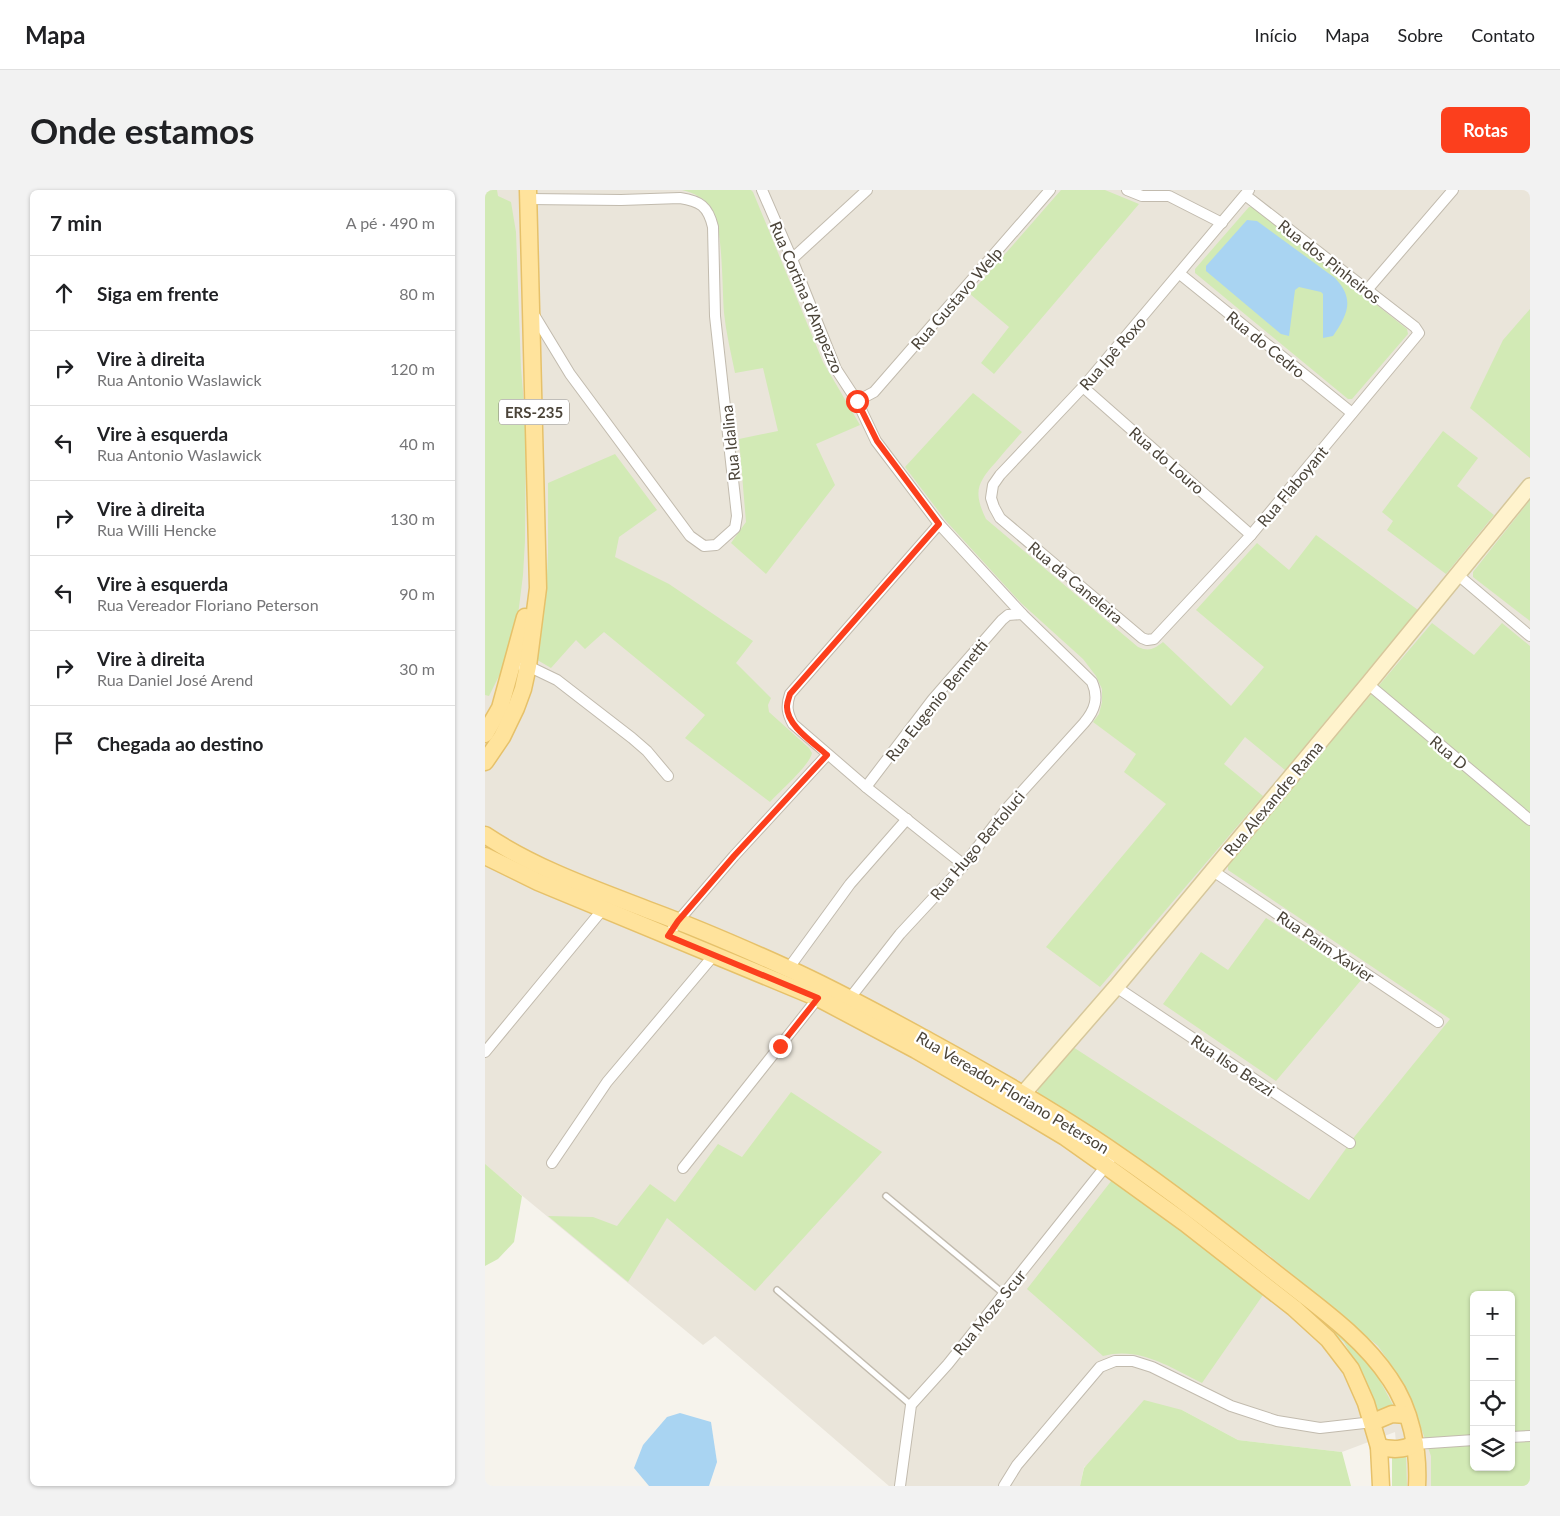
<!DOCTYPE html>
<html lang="pt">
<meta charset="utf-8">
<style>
body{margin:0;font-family:Lato,sans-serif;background:#f2f2f2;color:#202124}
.controls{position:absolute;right:15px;bottom:15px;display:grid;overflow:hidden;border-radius:8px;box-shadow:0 1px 4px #0004}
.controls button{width:45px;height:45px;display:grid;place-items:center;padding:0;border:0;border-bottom:1px solid #e0e0e0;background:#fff;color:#202124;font:25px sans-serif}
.stop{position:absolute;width:15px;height:15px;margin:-11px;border:4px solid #fc3f1d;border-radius:50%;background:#fff}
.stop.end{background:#fc3f1d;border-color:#fff;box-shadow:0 1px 5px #0008}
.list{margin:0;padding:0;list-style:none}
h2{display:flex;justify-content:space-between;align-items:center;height:65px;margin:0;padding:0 20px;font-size:21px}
h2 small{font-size:16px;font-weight:400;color:#757577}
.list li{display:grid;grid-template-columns:32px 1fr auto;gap:15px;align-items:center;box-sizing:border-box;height:75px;padding:0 20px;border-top:1px solid #e0e0e0}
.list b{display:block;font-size:19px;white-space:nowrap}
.list p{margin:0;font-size:16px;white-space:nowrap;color:#757577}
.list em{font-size:16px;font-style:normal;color:#757577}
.icon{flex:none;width:28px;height:28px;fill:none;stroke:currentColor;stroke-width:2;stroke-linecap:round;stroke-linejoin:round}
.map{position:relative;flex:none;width:1045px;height:1296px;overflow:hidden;border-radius:8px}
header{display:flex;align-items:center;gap:30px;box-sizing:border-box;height:70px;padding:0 25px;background:#fff;border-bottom:1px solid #e0e0e0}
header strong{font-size:24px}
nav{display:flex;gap:28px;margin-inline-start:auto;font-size:18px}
.intro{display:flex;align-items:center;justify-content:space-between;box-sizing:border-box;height:120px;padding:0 30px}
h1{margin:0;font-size:35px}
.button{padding:12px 22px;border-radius:8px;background:#fc3f1d;color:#fff;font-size:18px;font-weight:700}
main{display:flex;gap:30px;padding:0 30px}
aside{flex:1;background:#fff;border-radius:8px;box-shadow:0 1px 4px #0004}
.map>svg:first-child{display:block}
</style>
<header>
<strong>Mapa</strong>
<nav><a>Início</a><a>Mapa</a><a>Sobre</a><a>Contato</a></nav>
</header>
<div class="intro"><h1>Onde estamos</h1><a class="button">Rotas</a></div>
<main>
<aside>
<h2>7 min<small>A pé · 490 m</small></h2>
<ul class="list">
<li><svg class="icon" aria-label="ahead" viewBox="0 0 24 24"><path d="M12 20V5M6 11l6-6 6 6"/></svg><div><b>Siga em frente</b></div><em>80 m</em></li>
<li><svg class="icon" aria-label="right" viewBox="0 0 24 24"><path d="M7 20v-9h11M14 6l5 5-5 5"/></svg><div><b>Vire à direita</b><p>Rua Antonio Waslawick</p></div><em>120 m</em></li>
<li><svg class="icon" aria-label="left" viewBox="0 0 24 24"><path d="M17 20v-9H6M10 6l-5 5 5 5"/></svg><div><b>Vire à esquerda</b><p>Rua Antonio Waslawick</p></div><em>40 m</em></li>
<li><svg class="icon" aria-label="right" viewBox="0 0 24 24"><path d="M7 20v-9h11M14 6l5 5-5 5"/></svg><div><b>Vire à direita</b><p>Rua Willi Hencke</p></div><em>130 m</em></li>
<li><svg class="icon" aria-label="left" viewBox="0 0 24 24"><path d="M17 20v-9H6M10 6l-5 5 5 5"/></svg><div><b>Vire à esquerda</b><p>Rua Vereador Floriano Peterson</p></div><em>90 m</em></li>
<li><svg class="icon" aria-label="right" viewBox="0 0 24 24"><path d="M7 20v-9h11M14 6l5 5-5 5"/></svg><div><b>Vire à direita</b><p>Rua Daniel José Arend</p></div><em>30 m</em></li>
<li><svg class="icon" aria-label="arrive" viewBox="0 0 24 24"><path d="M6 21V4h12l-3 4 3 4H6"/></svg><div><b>Chegada ao destino</b></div></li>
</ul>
</aside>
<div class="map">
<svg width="1045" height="1296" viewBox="0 0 1045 1296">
<rect width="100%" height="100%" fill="#f6f3ec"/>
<path fill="#eae5da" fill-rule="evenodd" d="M0 0H1045V1296H915L910 1242 857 1262 753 1250 697 1220 599 1277 595 1296H404L230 1146 218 1155 0 975ZM989 1105H1026V1277H989Z"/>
<g fill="#d2eab5" fill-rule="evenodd">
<polygon points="0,0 12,0 13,6 26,12 31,42 36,178 41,239 40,351 38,385 33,425 22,470 4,506 0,505"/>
<path d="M197 0H266L268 2 338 172 375 235 331 254 350 295 281 384 246 353 261 332 254 249 293 241 278 178 250 183C246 163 241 143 239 123 237 98 238 41 228 21 222 9 209 3 197 0Z"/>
<polygon points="576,0 620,0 654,14 509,184 496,173 524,137 485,104"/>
<polygon points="764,17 769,17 922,139 923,144 867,209 863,209 710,83 710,79"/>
<polygon points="1045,119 1045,268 985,218 1018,150"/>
<path d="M488 203 537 242C528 252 519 262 511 272 492 293 488 302 501 329L653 457C664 462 669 459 678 452L746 516 779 477 711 420 772 353 804 380 831 345 933 420 800 580 760 547 739 574 778 606 615 797 561 757 681 614 639 582 651 564 608 532 614 524 617 512V499L611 486 598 469 536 413 461 331 420 277Z"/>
<polygon points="958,241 993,268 972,296 1009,325 961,384 902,340 908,331 897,322"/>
<path d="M130 264 172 320 134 347 130 367 184 394 268 451 251 473 286 508 283 515 284 522 324 558 327 563C325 575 294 602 285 612L200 548 220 525 119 442 100 459 91 450 66 478 49 468 61 408 63 363V293Z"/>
<polygon points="1045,310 1045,431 988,387 988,382"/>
<path d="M947 433 989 465 1017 433 1045 456V1296H946V1266L928 1215 915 1188 893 1156 785 1066 704 1005 553 903V897L588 857 824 1010 870 946 965 829 743 680V673ZM989 1105H1026V1277H989Z"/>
<polygon points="781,728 877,789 791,891 678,814 716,762 743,780"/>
<polygon points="306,902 397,962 270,1101 182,1028 143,1092 63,1026 108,1027 132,1036 165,994 190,1012 233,954 257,967"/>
<polygon points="0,974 37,1006 29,1052 13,1069 0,1076"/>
<polygon points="641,978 771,1075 861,1150 883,1173 893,1187 909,1217 891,1222 875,1182 859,1152 768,1078 639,981"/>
<path d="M627 990 704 1046 778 1105 717 1193C685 1177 654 1156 618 1166L542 1099Z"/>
<polygon points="659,1210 697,1220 753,1250 857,1262 866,1296 595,1296 599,1278"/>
<polygon points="921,1265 922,1296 907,1296 907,1266"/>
</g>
<g fill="#a9d4f2">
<path d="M762 30 772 31 850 88C870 109 863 124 848 146L838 148V104L836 102 814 97 810 100 804 146 796 144 721 81V76Z"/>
<polygon points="195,1223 226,1232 232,1272 224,1296 164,1296 149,1278 158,1255 182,1227"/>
</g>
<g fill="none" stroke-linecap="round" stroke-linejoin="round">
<g stroke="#c2bbae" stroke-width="8">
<g id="lane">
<polyline points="401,1006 519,1104"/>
<polyline points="292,1100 426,1215"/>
</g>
</g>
<g stroke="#c2bbae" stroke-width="12">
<g id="street">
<polyline points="277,0 307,69 351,179 372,211 391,251 454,334 537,424"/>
<polyline points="642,0 657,6 684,6 737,33"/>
<polyline points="760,5 930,137 934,143 766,345 669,449 662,450 657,448 515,328 509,317 506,308 508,295 515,285 598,197 764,0"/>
<path d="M43 9 136 10 195 8C215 11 223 16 228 37L230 126 252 326 250 338 241 346 231 355 219 356 205 346 85 184 48 123"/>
<polyline points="307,69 382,0"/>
<polyline points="695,84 867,223"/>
<polyline points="882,100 968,0"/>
<polyline points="598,197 766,345"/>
<polyline points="372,211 389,202 565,0"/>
<path d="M454 334 305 504C301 516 302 523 308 534L381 597 479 675"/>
<polyline points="973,385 1045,446"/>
<polyline points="38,477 43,476 72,490 147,548 162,561 183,586"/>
<polyline points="883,494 1045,630"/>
<polyline points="728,681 953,832"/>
<polyline points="183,746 193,731 249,666 342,565"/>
<polyline points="303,779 365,694 422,629"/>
<polyline points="631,797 865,953"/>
<path d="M365 808 415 744 479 675 523 617 599 533C610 520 614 508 607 492L537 424 523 425 517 430 448 509 381 597"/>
<polyline points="0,862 118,719"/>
<polyline points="67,973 122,892 229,765"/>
<polyline points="198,978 333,808"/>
<polyline points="1026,1247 1045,1246"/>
<polyline points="930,1254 989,1250"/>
<polyline points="415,1296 426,1215 463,1174 624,972"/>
<polyline points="519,1296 532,1275 615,1177 630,1171 648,1171 667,1177 746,1216 792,1231 835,1238 888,1232"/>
</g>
</g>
<g stroke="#d6c79b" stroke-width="18">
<polyline id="secondary" points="530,913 631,797 883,494 1045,296"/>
</g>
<g stroke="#e6c16a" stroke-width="19">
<g id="primary">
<polyline points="0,544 15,518 40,427"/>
<polyline points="0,572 17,547 31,518 38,499 43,476 53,398 43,0"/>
<path d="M0 645C51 679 109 699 166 721 212 738 258 758 302 778 351 800 398 826 444 851 508 886 573 923 632 964 686 1001 737 1041 788 1081 829 1114 876 1145 905 1189 926 1219 934 1260 932 1296"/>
<polyline points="0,666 53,692 333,808 431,860 528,916 580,947 621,976 700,1033 809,1118 843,1149 866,1179 881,1213 894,1257 896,1296"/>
<polyline points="888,1232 907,1224 922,1225"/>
<path d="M894 1257C908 1260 918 1260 930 1254"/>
</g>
</g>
<use href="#lane" stroke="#fff" stroke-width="5"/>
<use href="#street" stroke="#fff" stroke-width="10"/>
<use href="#secondary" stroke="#fff3cd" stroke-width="15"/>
<use href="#primary" stroke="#ffe39c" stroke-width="16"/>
</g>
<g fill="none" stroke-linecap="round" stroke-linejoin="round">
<path stroke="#fc3f1d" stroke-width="6" d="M295 856 333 808 183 746 193 731 249 666 342 565C329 553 301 535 302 516 302 512 304 508 305 504L454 334 392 251 372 211"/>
</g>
<g text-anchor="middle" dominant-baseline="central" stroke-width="4.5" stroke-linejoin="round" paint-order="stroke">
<rect fill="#fff" stroke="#817c74" stroke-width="1" x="14" y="209.5" width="70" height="25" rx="4"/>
<g font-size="15" font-weight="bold" fill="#4b4439">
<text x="49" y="222">ERS-235</text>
</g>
<g font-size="16" fill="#4b4439" stroke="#fff">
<text transform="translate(845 71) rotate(38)">Rua dos Pinheiros</text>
<text transform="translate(322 107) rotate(67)">Rua Cortina d'Ampezzo</text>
<text transform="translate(471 108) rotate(-49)">Rua Gustavo Welp</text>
<text transform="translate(781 154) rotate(39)">Rua do Cedro</text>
<text transform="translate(627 163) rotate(-49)">Rua Ipê Roxo</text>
<text transform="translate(245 253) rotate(-96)">Rua Idalina</text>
<text transform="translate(682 270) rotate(41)">Rua do Louro</text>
<text transform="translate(807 296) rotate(-50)">Rua Flaboyant</text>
<text transform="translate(591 392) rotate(40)">Rua da Caneleira</text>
<text transform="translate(451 510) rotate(-51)">Rua Eugenio Bennetti</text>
<text transform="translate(964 562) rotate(40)">Rua D</text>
<text transform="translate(788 608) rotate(-50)">Rua Alexandre Rama</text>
<text transform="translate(492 655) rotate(-50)">Rua Hugo Bertoluci</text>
<text transform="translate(841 756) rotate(34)">Rua Paim Xavier</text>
<text transform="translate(748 875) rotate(34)">Rua Ilso Bezzi</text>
<text transform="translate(528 902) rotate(31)">Rua Vereador Floriano Peterson</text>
<text transform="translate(504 1122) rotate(-51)">Rua Moze Scur</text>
</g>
</g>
</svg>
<div class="controls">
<button>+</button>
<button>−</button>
<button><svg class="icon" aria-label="locate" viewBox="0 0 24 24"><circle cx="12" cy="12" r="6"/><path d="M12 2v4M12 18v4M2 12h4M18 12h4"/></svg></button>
<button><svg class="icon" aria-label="layers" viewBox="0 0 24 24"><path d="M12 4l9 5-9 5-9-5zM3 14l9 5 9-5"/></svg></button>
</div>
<div class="stop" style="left:372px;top:211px"></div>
<div class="stop end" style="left:295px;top:856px"></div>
</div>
</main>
